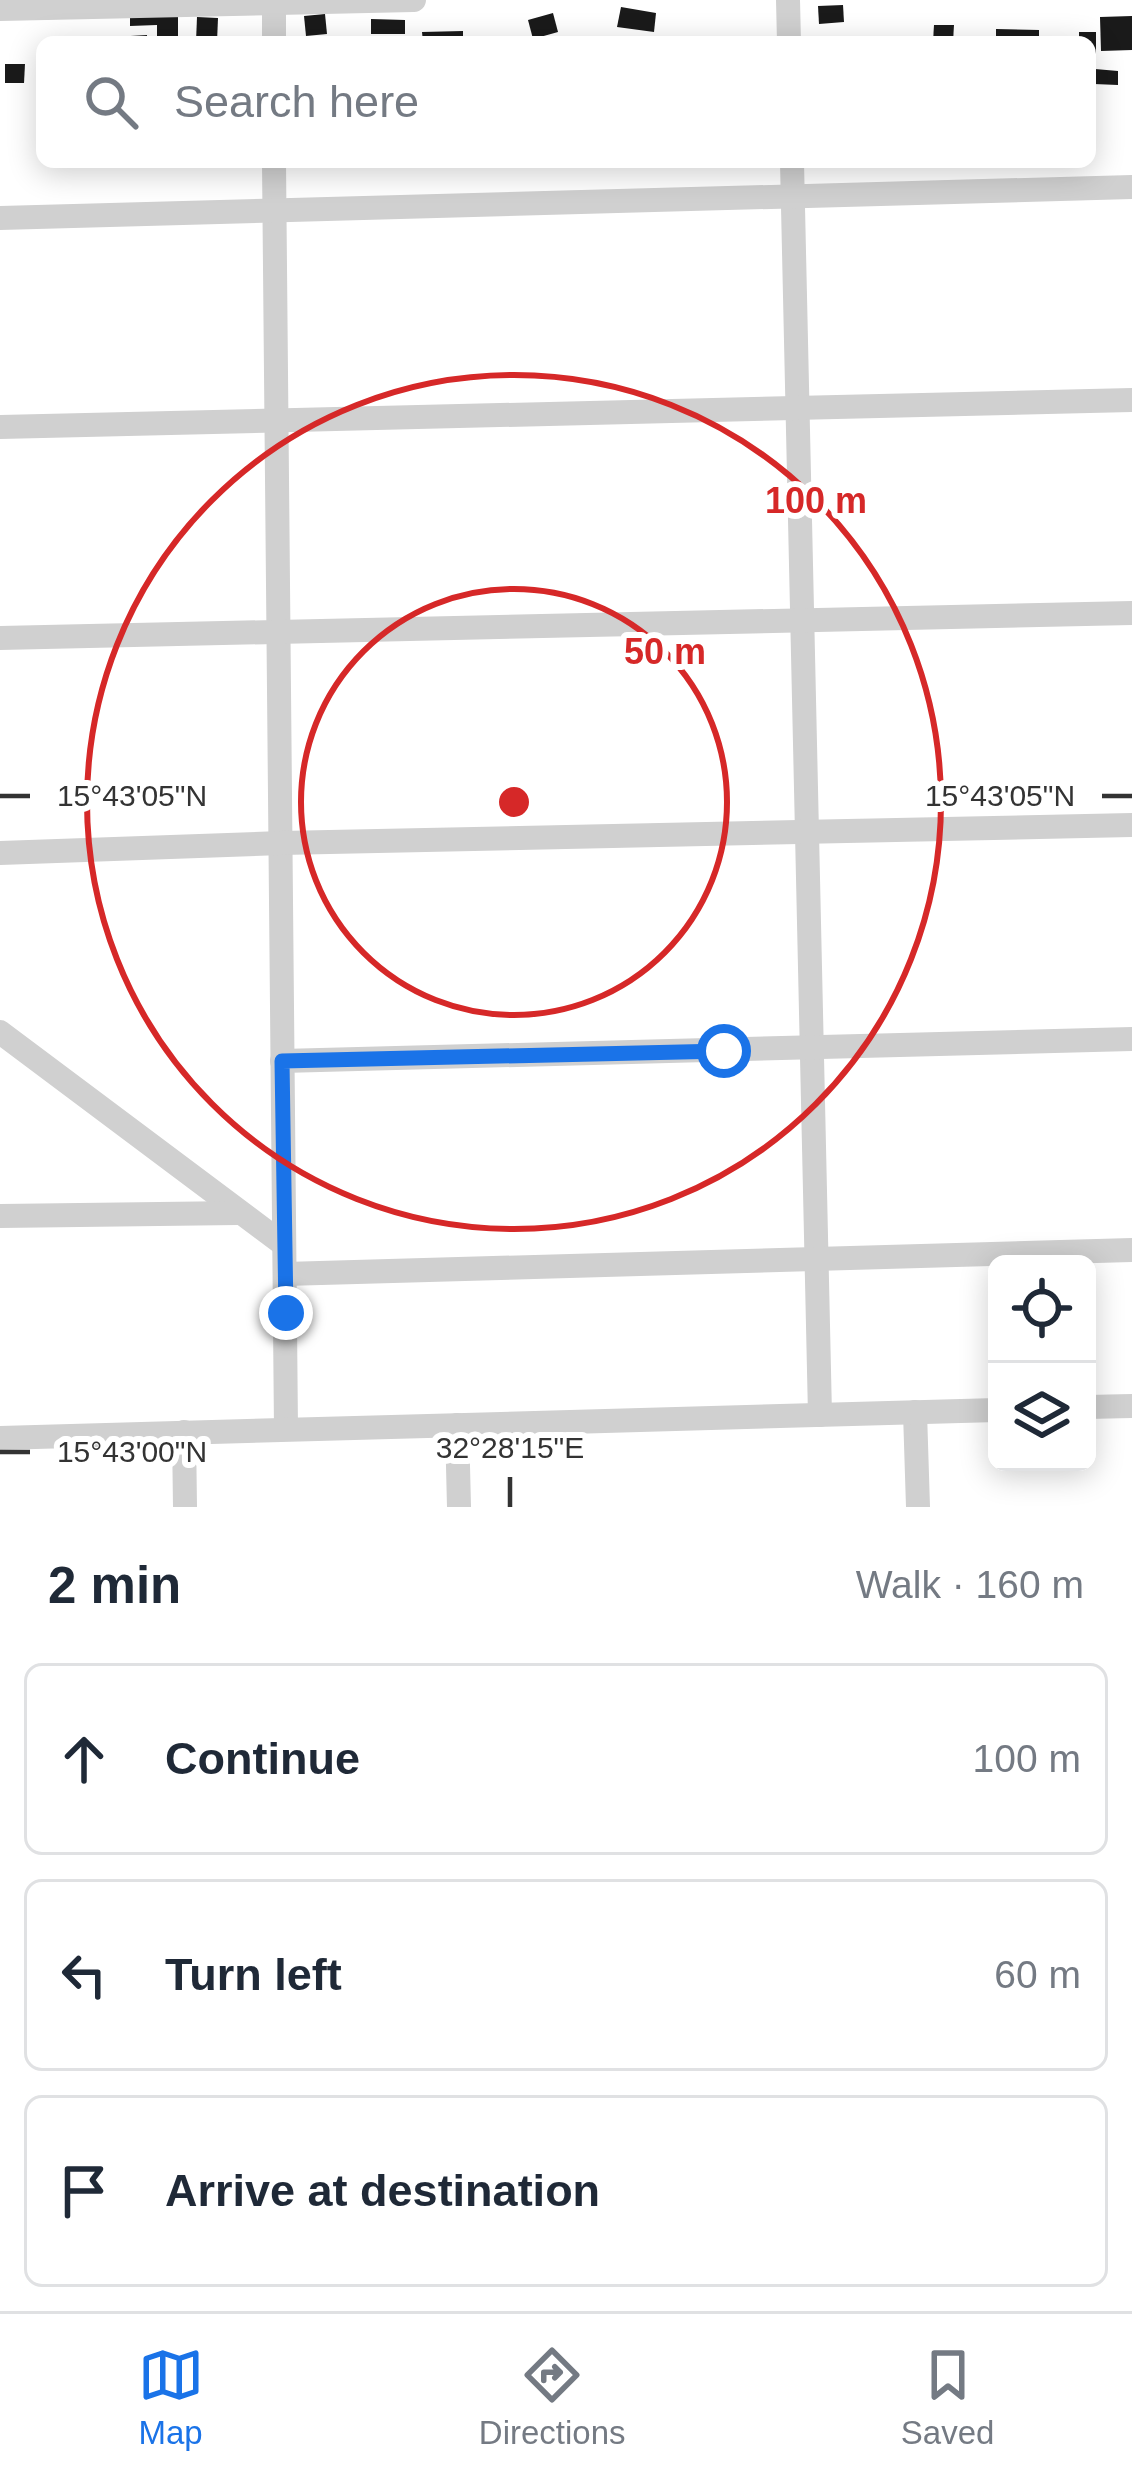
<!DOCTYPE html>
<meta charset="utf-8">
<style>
body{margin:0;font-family:Helvetica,sans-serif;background:#f6f6f7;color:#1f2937}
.controls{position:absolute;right:36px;bottom:36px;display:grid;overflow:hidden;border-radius:18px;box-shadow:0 6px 30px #0003}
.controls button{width:108px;height:108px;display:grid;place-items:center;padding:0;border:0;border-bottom:3px solid #e0e1e3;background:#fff;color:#1f2937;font:60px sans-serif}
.stop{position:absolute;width:36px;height:36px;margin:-27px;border:9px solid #1a73e8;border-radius:50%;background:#fff}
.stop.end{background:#1a73e8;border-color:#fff;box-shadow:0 3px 12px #0008}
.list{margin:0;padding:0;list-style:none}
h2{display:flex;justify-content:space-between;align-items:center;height:156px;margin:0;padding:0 48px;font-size:51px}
h2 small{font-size:39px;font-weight:400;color:#747a83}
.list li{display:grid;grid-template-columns:78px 1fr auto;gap:36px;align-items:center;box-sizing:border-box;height:192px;margin:0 24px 24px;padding:0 24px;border:3px solid #e0e1e3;border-radius:18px}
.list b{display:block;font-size:45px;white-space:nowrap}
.list em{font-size:39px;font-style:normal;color:#747a83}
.icon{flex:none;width:66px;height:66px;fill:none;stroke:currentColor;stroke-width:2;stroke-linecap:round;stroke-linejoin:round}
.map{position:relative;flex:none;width:1132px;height:1507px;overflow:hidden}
.search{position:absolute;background:#fff;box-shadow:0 6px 30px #0003;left:36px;right:36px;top:36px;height:132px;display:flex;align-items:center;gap:30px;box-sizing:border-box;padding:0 42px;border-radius:18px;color:#747a83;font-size:45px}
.sheet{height:804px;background:#fff}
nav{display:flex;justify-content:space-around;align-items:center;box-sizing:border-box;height:168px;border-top:3px solid #e0e1e3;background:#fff;font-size:33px;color:#747a83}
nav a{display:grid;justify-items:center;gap:6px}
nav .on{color:#1a73e8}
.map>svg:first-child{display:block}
</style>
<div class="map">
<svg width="1132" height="1507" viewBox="0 0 1132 1507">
<rect width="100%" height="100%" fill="#fff"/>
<g fill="#1a1a1a">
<polygon points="178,5 178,39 157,40 157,25 130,26 130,7"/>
<polygon points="843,5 844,22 819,24 818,6"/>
<polygon points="621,7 656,13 654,32 617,27"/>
<polygon points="553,13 558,32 533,39 528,20"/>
<polygon points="325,14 327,34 306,36 304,16"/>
<polygon points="1132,16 1132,50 1101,51 1100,17"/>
<polygon points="197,17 218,18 217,42 196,42"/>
<polygon points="371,19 405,20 405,34 371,34"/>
<polygon points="934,25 954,25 953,42 933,42"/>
<polygon points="996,29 1039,30 1039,42 996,42"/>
<polygon points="463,31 463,42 423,42 422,32"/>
<polygon points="1079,32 1096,32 1096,65 1090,65 1090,42 1079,42"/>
<polygon points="147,35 147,42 98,42 97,38"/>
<polygon points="5,64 25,64 24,83 5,83"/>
<polygon points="1095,69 1118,71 1118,85 1094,84"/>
</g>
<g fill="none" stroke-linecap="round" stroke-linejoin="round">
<g stroke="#d0d0d0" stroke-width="24">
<polyline points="274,0 274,42"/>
<polyline points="788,0 789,42"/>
<polyline points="0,9 414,0"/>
<polyline points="274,162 286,1429"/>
<polyline points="792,162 820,1415"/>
<polyline points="0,218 1132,187"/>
<polyline points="0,427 1132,400"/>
<polyline points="0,638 1132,613"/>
<polyline points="0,853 281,843 1132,825"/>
<polyline points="0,1032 283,1244"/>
<polyline points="282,1061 1132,1039"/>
<polyline points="0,1216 238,1213"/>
<polyline points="285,1274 1132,1250"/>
<polyline points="1087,1407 1132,1406"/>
<polyline points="915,1412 918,1507"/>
<polyline points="457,1425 459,1507"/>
<polyline points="184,1432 185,1507"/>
<polyline points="0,1438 997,1410"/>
</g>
</g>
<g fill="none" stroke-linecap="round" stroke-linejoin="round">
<polyline stroke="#1a73e8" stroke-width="15" points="286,1313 282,1061 724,1051"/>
</g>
<path fill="none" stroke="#333" stroke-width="4.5" d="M0 796H30M1102 796H1132M0 1452H30M510 1477V1507"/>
<g fill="none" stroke="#d62828" stroke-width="6">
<circle cx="514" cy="802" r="213"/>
<circle cx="514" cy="802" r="427"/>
</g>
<g font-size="30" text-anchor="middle" fill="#333" stroke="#fff" stroke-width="12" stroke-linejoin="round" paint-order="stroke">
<text x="132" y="806">15°43'05"N</text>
<text x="1000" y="806">15°43'05"N</text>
<text x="510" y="1458">32°28'15"E</text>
<text x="132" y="1462">15°43'00"N</text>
</g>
<circle cx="514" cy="802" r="18" fill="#d62828" stroke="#fff" stroke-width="6"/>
<g font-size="36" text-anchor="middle" font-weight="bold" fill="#d62828" stroke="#fff" stroke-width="12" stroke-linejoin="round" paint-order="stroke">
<text x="816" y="513">100 m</text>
<text x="665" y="664">50 m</text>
</g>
</svg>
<div class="controls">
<button><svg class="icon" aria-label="locate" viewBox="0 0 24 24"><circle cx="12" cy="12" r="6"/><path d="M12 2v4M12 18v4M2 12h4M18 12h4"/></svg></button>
<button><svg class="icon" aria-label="layers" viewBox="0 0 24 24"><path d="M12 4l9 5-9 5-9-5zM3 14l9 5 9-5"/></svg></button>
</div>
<div class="stop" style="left:724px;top:1051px"></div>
<div class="stop end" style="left:286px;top:1313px"></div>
<div class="search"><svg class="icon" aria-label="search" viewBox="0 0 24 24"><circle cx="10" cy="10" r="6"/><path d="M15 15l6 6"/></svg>Search here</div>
</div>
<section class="sheet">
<h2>2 min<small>Walk · 160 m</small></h2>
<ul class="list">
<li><svg class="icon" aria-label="ahead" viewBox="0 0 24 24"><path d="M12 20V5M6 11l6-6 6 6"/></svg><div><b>Continue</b></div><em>100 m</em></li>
<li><svg class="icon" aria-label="left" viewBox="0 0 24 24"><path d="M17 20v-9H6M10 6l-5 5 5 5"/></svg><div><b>Turn left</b></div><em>60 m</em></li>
<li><svg class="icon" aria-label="arrive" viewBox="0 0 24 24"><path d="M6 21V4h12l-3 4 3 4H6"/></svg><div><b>Arrive at destination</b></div></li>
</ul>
</section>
<nav>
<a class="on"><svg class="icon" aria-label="map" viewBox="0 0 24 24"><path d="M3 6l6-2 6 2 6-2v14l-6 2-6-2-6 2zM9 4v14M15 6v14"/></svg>Map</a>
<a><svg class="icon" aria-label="directions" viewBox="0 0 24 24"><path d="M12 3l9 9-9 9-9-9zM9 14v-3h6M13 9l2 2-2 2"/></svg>Directions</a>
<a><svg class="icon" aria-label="saved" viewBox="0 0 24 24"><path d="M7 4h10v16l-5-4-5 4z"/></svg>Saved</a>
</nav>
